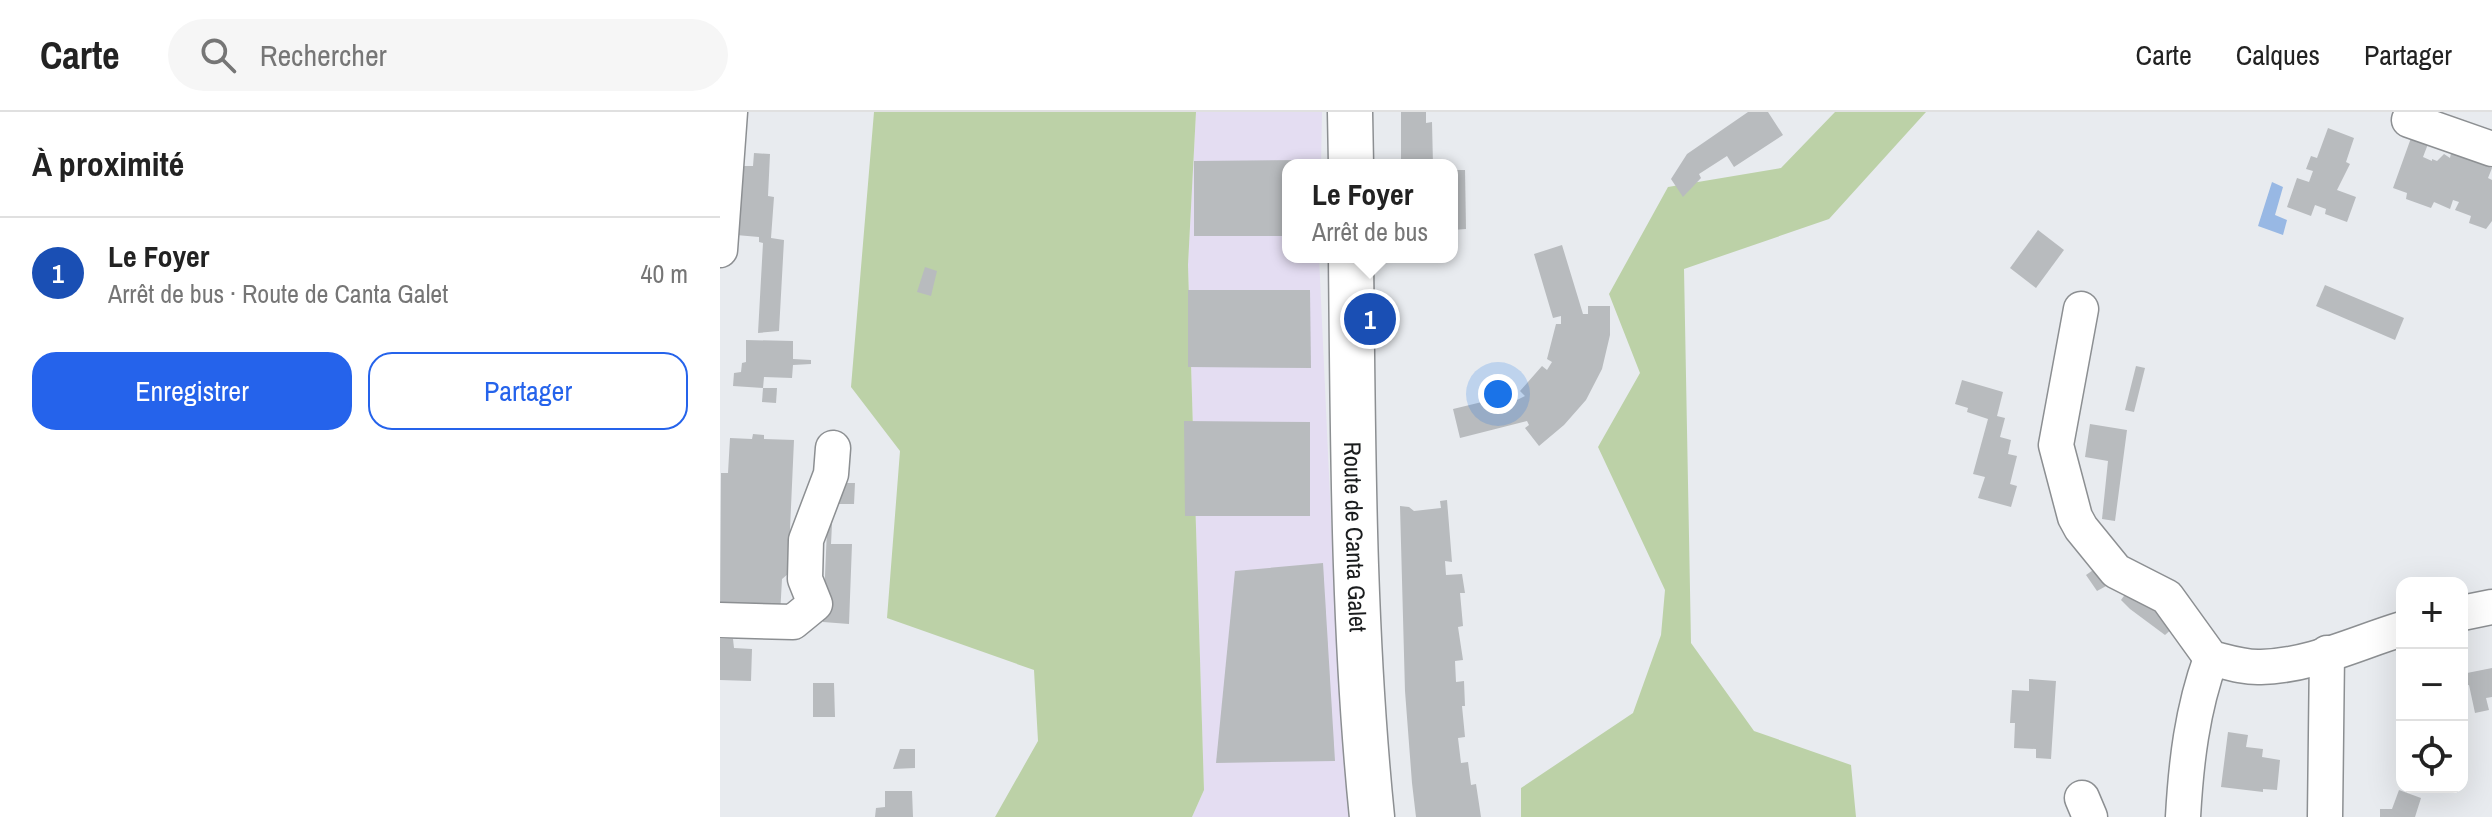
<!DOCTYPE html>
<html lang="fr">
<meta charset="utf-8">
<style>
body{margin:0;font-family:"Archivo Narrow",sans-serif;background:#f6f6f6;color:#222}
.controls{position:absolute;right:24px;bottom:24px;display:grid;overflow:hidden;border-radius:16px;box-shadow:0 8px 32px #0002}
.controls button{width:72px;height:72px;display:grid;place-items:center;padding:0;border:0;border-bottom:2px solid #e0e0e0;background:#fff;color:#222;font:40px sans-serif}
.you{position:absolute;left:778px;top:282px;width:28px;height:28px;margin:-20px;border:6px solid #fff;border-radius:50%;background:#1a73e8;box-shadow:0 0 0 12px #1a73e833}
.badge{display:grid;place-items:center;width:52px;height:52px;border-radius:50%;background:#2563eb;color:#fff;font-size:26px;font-weight:700}
.pin{position:absolute;translate:-50% -50%;border:4px solid #fff;box-shadow:0 2px 8px #0006}
.popup{position:absolute;left:562px;top:47px;width:176px;height:104px;box-sizing:border-box;display:grid;place-content:center;border-radius:16px;background:#fff;filter:drop-shadow(0 2px 6px #0005);font-size:26px;white-space:nowrap;color:#767676}
.popup b{font-size:30px;color:#222}
.popup::after{content:'';position:absolute;left:50%;top:100%;margin-left:-16px;border:16px solid transparent;border-top-color:#fff}
.list{margin:0;padding:0;list-style:none}
h2{display:flex;justify-content:space-between;align-items:center;height:104px;margin:0;padding:0 32px;font-size:34px}
h2 small{font-size:26px;font-weight:400;color:#767676}
.list li{display:grid;grid-template-columns:52px 1fr auto;gap:24px;align-items:center;box-sizing:border-box;height:112px;padding:0 32px;border-top:2px solid #e0e0e0}
.list b{display:block;font-size:30px;white-space:nowrap}
.list p{margin:0;font-size:26px;white-space:nowrap;color:#767676}
.list em{font-size:26px;font-style:normal;color:#767676}
.actions{display:flex;gap:16px;padding:24px 32px}
.actions a{flex:1;padding:18px 0;border:2px solid #2563eb;border-radius:24px;text-align:center;font-size:28px;color:#2563eb}
.actions .main{background:#2563eb;color:#fff}
.icon{flex:none;width:44px;height:44px;fill:none;stroke:currentColor;stroke-width:2;stroke-linecap:round;stroke-linejoin:round}
.map{position:relative;flex:none;width:1772px;height:705px;overflow:hidden}
header{display:flex;align-items:center;gap:48px;box-sizing:border-box;height:112px;padding:0 40px;background:#fff;border-bottom:2px solid #e0e0e0}
header strong{font-size:38px}
nav{display:flex;gap:44px;margin-inline-start:auto;font-size:28px}
.search{width:560px;height:72px;background:#f6f6f6;display:flex;align-items:center;gap:20px;box-sizing:border-box;padding:0 28px;border-radius:44px;color:#767676;font-size:30px}
main{display:flex}
aside{flex:1;background:#fff}
.map>svg:first-child{display:block}
</style>
<header>
<strong>Carte</strong>
<div class="search"><svg class="icon" aria-label="search" viewBox="0 0 24 24"><circle cx="10" cy="10" r="6"/><path d="M15 15l6 6"/></svg>Rechercher</div>
<nav><a>Carte</a><a>Calques</a><a>Partager</a></nav>
</header>
<main>
<aside>
<h2>À proximité<small></small></h2>
<ul class="list">
<li><span class="badge" style="background:#1a4fb4">1</span><div><b>Le Foyer</b><p>Arrêt de bus · Route de Canta Galet</p></div><em>40 m</em></li>
</ul>
<div class="actions"><a class="main">Enregistrer</a><a>Partager</a></div>
</aside>
<div class="map">
<svg width="1772" height="705" viewBox="0 0 1772 705">
<rect width="100%" height="100%" fill="#e8ebef"/>
<polygon fill="#e4ddf2" points="476,0 602,0 601,53 568,53 568,145 599,145 615,493 631,705 472,705 484,678 468,153"/>
<g fill="#bcd1a7">
<polygon points="154,0 476,0 468,153 484,678 472,705 275,705 318,629 314,558 167,506 180,339 131,275"/>
<polygon points="1115,0 1206,0 1109,107 964,157 971,531 1034,619 1131,653 1136,705 801,705 801,676 913,601 941,523 945,478 878,335 920,261 889,182 948,75 1061,56"/>
</g>
<polygon fill="#98b8e4" points="1552,70 1563,75 1555,103 1567,108 1563,123 1538,114"/>
<g fill="#b8bbbe">
<polygon points="681,0 706,0 706,11 712,10 713,53 681,53"/>
<polygon points="1028,0 1048,0 1063,23 1014,55 1007,44 979,62 981,66 963,85 951,67 967,42"/>
<polygon points="1608,16 1634,26 1626,50 1630,52 1617,78 1636,85 1627,110 1605,102 1606,97 1595,93 1591,104 1567,95 1577,66 1589,70 1593,59 1586,57 1591,44 1597,46"/>
<polygon points="1691,26 1708,32 1703,45 1712,49 1712,47 1717,49 1724,42 1730,46 1731,41 1772,56 1768,66 1772,68 1772,109 1766,117 1749,111 1751,104 1735,98 1739,90 1733,88 1730,97 1714,90 1711,96 1686,87 1687,81 1673,76"/>
<polygon points="34,41 50,42 48,84 54,85 51,126 64,128 59,219 38,221 43,131 39,130 39,125 16,123 21,54 33,54"/>
<polygon points="591,48 591,53 568,53 568,124 474,124 474,49"/>
<polygon points="732,58 745,58 746,117 732,118"/>
<polygon points="1318,118 1344,138 1316,176 1290,156"/>
<polygon points="842,133 863,202 868,202 868,194 890,194 890,223 882,257 866,288 844,313 819,334 805,316 809,313 807,309 740,326 733,297 795,282 797,288 805,284 800,279 822,254 827,258 832,250 827,247 836,212 841,212 841,204 833,206 814,142"/>
<polygon points="205,155 217,159 211,184 197,180"/>
<polygon points="1605,173 1684,206 1675,228 1596,194"/>
<polygon points="468,178 590,178 591,256 468,255"/>
<polygon points="26,228 73,229 73,247 91,248 91,252 73,253 72,266 44,265 43,276 13,274 14,261 21,260 22,251 26,250"/>
<polygon points="1416,254 1425,256 1414,300 1405,298"/>
<polygon points="1242,268 1283,280 1277,304 1285,306 1280,325 1291,328 1288,342 1297,344 1290,372 1297,374 1291,395 1258,386 1265,365 1253,362 1268,307 1247,300 1248,296 1235,292"/>
<polygon points="43,276 57,276 56,291 42,290"/>
<polygon points="464,309 590,310 590,404 465,404"/>
<polygon points="1370,312 1407,318 1395,409 1382,407 1388,349 1365,345"/>
<polygon points="33,322 44,323 44,327 74,328 68,462 62,467 60,503 0,501 1,361 8,361 10,326 32,327"/>
<polygon points="109,371 135,371 134,392 113,392 111,432 132,432 129,512 103,510"/>
<polygon points="727,388 732,450 725,449 726,463 742,462 745,481 740,481 743,514 738,515 743,548 735,549 736,570 744,569 745,594 742,594 745,625 738,626 741,651 748,650 751,673 756,672 761,705 696,705 692,671 685,579 680,394 689,395 694,399 721,396 720,389"/>
<polygon points="603,451 615,649 496,651 515,459"/>
<polygon points="1376,456 1388,473 1377,479 1366,463"/>
<polygon points="1409,477 1441,495 1454,515 1445,523 1410,497 1401,488"/>
<polygon points="0,527 13,527 14,536 32,537 31,569 0,568"/>
<polygon points="1745,549 1747,561 1772,556 1772,585 1766,586 1769,598 1755,601 1749,573 1742,574 1742,550"/>
<polygon points="1309,567 1336,569 1331,647 1316,646 1316,637 1294,636 1295,611 1290,611 1292,578 1309,579"/>
<polygon points="93,571 114,571 115,605 93,605"/>
<polygon points="1508,620 1528,623 1526,635 1543,637 1542,645 1560,648 1557,678 1543,677 1543,680 1501,675"/>
<polygon points="180,637 195,637 195,656 173,657"/>
<polygon points="1679,678 1701,686 1695,705 1660,705 1660,697 1672,697"/>
<polygon points="165,679 192,679 193,705 155,705 156,696 165,695"/>
</g>
<g fill="none" stroke-linecap="round" stroke-linejoin="round">
<g stroke="#8c8f92" stroke-width="37">
<g id="minor">
<polyline points="1689,8 1772,37"/>
<polyline points="0,138 10,0"/>
<path d="M1361 197 1336 333 1355 405 1361 416 1396 459 1447 485 1491 546C1507 550 1525 556 1541 555 1590 554 1636 531 1682 517"/>
<polyline points="1742,501 1772,495"/>
<polyline points="0,508 73,510 95,492 85,467 86,428 111,362 113,336"/>
<polyline points="1362,686 1370,705"/>
<path d="M1463 705C1466 651 1472 598 1491 546"/>
<polyline points="1605,705 1607,541"/>
</g>
</g>
<g stroke="#8c8f92" stroke-width="47">
<g id="major">
<polyline points="630,0 631,53"/>
<path id="s1" d="M631 145C633 331 633 519 652 705"/>
</g>
</g>
<use href="#minor" stroke="#fff" stroke-width="34"/>
<use href="#major" stroke="#fff" stroke-width="44"/>
</g>
<g text-anchor="middle" dominant-baseline="central" stroke-width="6" stroke-linejoin="round" paint-order="stroke">
<g font-size="24" fill="#1a1c1d" stroke="#f5f8fc">
<text stroke="none"><textPath href="#s1" startOffset="280">Route de Canta Galet</textPath></text>
</g>
</g>
</svg>
<div class="controls">
<button>+</button>
<button>−</button>
<button><svg class="icon" aria-label="locate" viewBox="0 0 24 24"><circle cx="12" cy="12" r="6"/><path d="M12 2v4M12 18v4M2 12h4M18 12h4"/></svg></button>
</div>
<div class="you"></div>
<div class="pin badge" style="left:650px;top:207px;background:#1a4fb4">1</div>
<div class="popup"><b>Le Foyer</b>Arrêt de bus</div>
</div>
</main>
